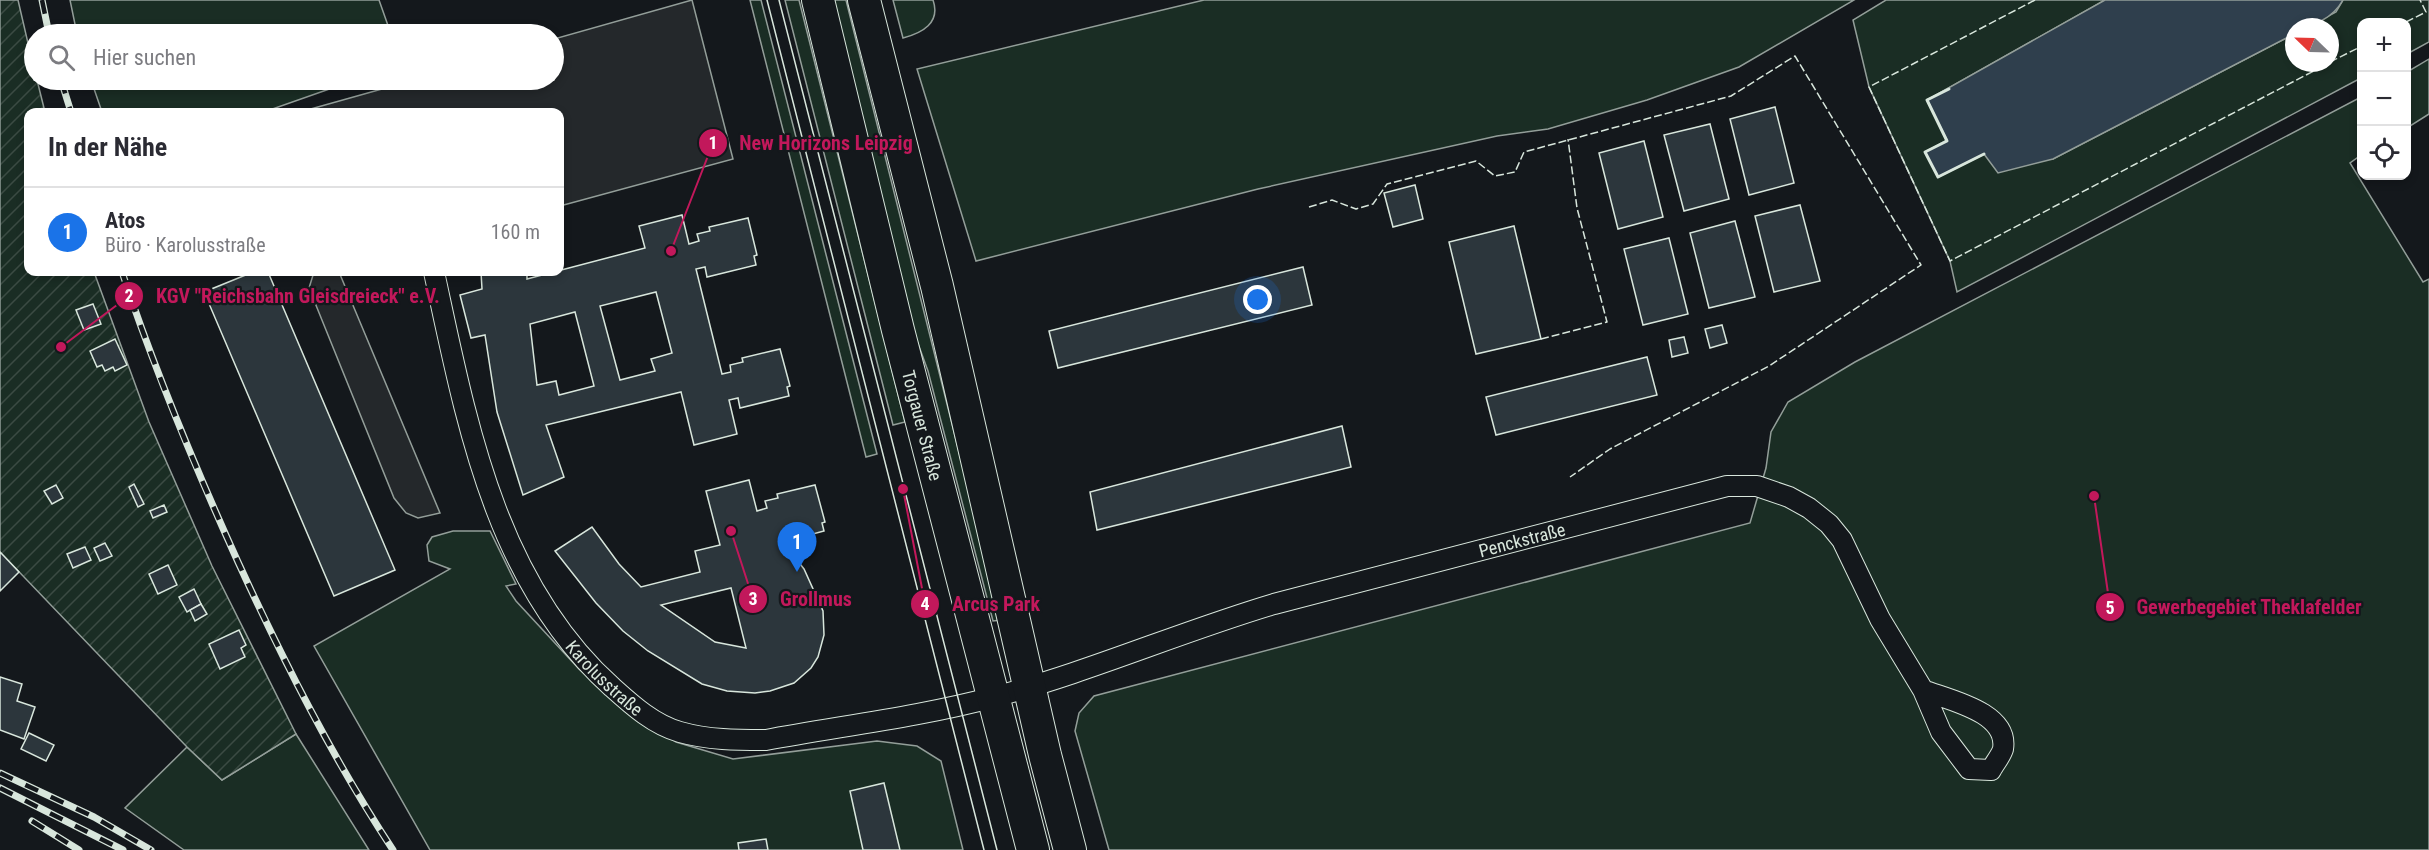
<!DOCTYPE html>
<html lang="de">
<meta charset="utf-8">
<style>
body{margin:0;font-family:"Roboto Condensed",sans-serif;background:#f2f2f3;color:#2b2b33}
.controls{position:absolute;right:18px;top:18px;display:grid;overflow:hidden;border-radius:12px;box-shadow:0 3px 9px #0003}
.controls button{width:54px;height:54px;display:grid;place-items:center;padding:0;border:0;border-bottom:2px solid #e1e1e2;background:#fff;color:#2b2b33;font:30px sans-serif}
.compass{position:absolute;left:2285px;top:18px;width:54px;height:54px;border-radius:50%;background:#fff;box-shadow:0 3px 9px #0003;rotate:293deg}
.you{position:absolute;left:1258px;top:300px;width:21px;height:21px;margin:-15px;border:4px solid #fff;border-radius:50%;background:#1a73e8;box-shadow:0 0 0 9px #1a73e833}
.badge{display:grid;place-items:center;width:39px;height:39px;border-radius:50%;background:#1a73e8;color:#fff;font-size:20px;font-weight:700}
.pin{position:absolute;translate:-50% -50px;filter:drop-shadow(0 2px 3px #0008)}
.pin::after{content:'';position:absolute;top:32px;width:21px;height:18px;background:inherit;clip-path:polygon(0 0,100% 0,50% 100%)}
.list{margin:0;padding:0;list-style:none}
h2{display:flex;justify-content:space-between;align-items:center;height:78px;margin:0;padding:0 24px;font-size:26px}
h2 small{font-size:20px;font-weight:400;color:#7c7c81}
.list li{display:grid;grid-template-columns:39px 1fr auto;gap:18px;align-items:center;box-sizing:border-box;height:90px;padding:0 24px;border-top:2px solid #e1e1e2}
.list b{display:block;font-size:22px;white-space:nowrap}
.list p{margin:0;font-size:20px;white-space:nowrap;color:#7c7c81}
.list em{font-size:20px;font-style:normal;color:#7c7c81}
.icon{flex:none;width:33px;height:33px;fill:none;stroke:currentColor;stroke-width:2;stroke-linecap:round;stroke-linejoin:round}
.map{position:relative;flex:none;width:2429px;height:850px;overflow:hidden}
.search{position:absolute;background:#fff;box-shadow:0 3px 9px #0003;left:24px;top:24px;width:540px;height:66px;display:flex;align-items:center;gap:15px;box-sizing:border-box;padding:0 21px;border-radius:33px;color:#7c7c81;font-size:22px}
.panel{position:absolute;background:#fff;box-shadow:0 3px 9px #0003;left:24px;top:108px;width:540px;height:168px;border-radius:12px}
.map>svg:first-child{display:block}
</style>
<div class="map">
<svg width="2429" height="850" viewBox="0 0 2429 850">
<defs>
<pattern id="garden-furrows" width="10" height="10" patternUnits="userSpaceOnUse" patternTransform="scale(1.5)"><rect width="10" height="10" fill="#1a2d24"/><path d="M-1 1l2-2M0 10L10 0M9 11l2-2" fill="none" stroke="#3b4b43"/></pattern>
</defs>
<rect width="100%" height="100%" fill="#14181c"/>
<g fill="#1a2d24" stroke="#939e99" stroke-width="1.5">
<polygon points="70,0 379,0 391,34 77,34"/>
<polygon points="750,0 761,0 877,454 866,457"/>
<polygon points="785,0 799,0 905,422 893,425"/>
<polygon points="825,0 846,0 1001,620 993,621 928,371 901,297"/>
<path d="M893 0H933C941 23 922 33 903 38Z"/>
<polygon points="1204,0 1854,0 1739,67 1647,100 1548,129 1497,136 1258,189 976,261 917,69"/>
<polygon points="1886,0 2105,0 1927,100 1947,141 1938,177 1984,154 2053,159 2294,34 2294,63 2330,63 2330,27 2308,27 2336,12 2343,0 2429,0 2429,42 2407,54 2406,22 2362,22 2361,78 1957,292 1950,261 1869,87 1853,20"/>
<polygon points="2429,59 2429,114 2407,128 2407,72"/>
<polygon points="91,80 355,80 264,112 102,112"/>
<polygon points="2361,97 2361,155 2350,163 2423,282 2429,279 2429,850 1109,850 1075,731 1079,713 1094,696 1750,523 1766,468 1771,432 1788,402 1855,362"/>
<polygon points="453,531 490,531 516,584 506,586 516,601 579,669 621,707 676,742 733,759 877,741 917,746 941,761 963,850 430,850 314,646 450,569 429,561 427,545 432,537"/>
<polygon points="296,734 369,850 184,850 125,808 187,747 222,780"/>
</g>
<polygon fill="url(#garden-furrows)" stroke="#939e99" stroke-width="1.5" points="0,0 18,0 34,69 34,80 37,80 45,112 28,112 28,272 94,272 149,422 212,566 296,734 222,780 187,747 0,552"/>
<g fill="#24282b" stroke="#939e99" stroke-width="1.5">
<polygon points="692,0 733,159 560,206 560,112 300,112 414,80 554,80 554,39"/>
<polygon points="314,272 339,272 440,513 418,518 406,513 394,498 309,288"/>
</g>
<path fill="#2f3f4d" stroke="#939e99" stroke-width="1.5" d="M2105 0H2343C2333 18 2314 27 2294 27V34L2053 159 1998 173 1984 154 1938 177 1925 152 1947 140 1927 100Z"/>
<g fill="#2c363c" stroke="#d8e6dc" stroke-width="1.5" fill-rule="evenodd">
<polygon points="1775,107 1794,183 1749,195 1730,119"/>
<polygon points="1710,124 1729,199 1684,211 1664,135"/>
<polygon points="1644,141 1663,217 1618,229 1599,153"/>
<polygon points="1415,185 1423,219 1393,227 1384,193"/>
<polygon points="1800,205 1820,281 1774,292 1755,216"/>
<path d="M682 215 689 244 699 241 697 234 710 231 709 227 748 218 757 255 754 256 756 265 707 277 705 267 696 269 722 374 731 372 730 365 743 362 742 358 780 349 790 386 787 387 789 396 740 408 738 398 729 400 737 434 694 445 681 392 546 425 564 477 523 495 497 412 485 335 471 338 460 295 482 289 481 272H527V279L645 248 639 226ZM656 292 672 353 651 359 655 371 620 380 600 306ZM575 312 594 386 559 395 556 381 537 385 530 324Z"/>
<polygon points="1735,221 1755,297 1709,308 1690,233"/>
<polygon points="1514,226 1541,339 1476,354 1449,242"/>
<polygon points="1669,238 1688,314 1643,325 1624,249"/>
<polygon points="1303,267 1312,305 1058,368 1049,331"/>
<polygon points="253,272 268,272 395,570 334,596 204,292"/>
<polygon points="93,304 101,324 84,330 76,310"/>
<polygon points="1722,325 1727,343 1710,348 1705,329"/>
<polygon points="1684,337 1688,353 1672,357 1669,340"/>
<polygon points="115,339 127,365 115,371 113,367 105,371 102,365 97,367 90,351"/>
<polygon points="1647,357 1657,395 1496,435 1486,397"/>
<polygon points="1342,426 1351,467 1097,530 1090,492"/>
<path d="M749 480 757 511 767 508 765 501 778 498 777 494 815 485 825 522 822 523 824 531 783 542 804 569 823 611 824 635 818 657 811 668 794 683 770 691 755 693 727 691 702 684 648 651 623 631 596 603 555 551 592 527 619 564 641 587 700 572 695 551 720 545 706 491ZM731 588 746 648 715 642 661 605Z"/>
<polygon points="134,484 144,504 138,507 129,487"/>
<polygon points="56,485 63,498 52,504 44,491"/>
<polygon points="164,505 167,512 153,518 150,511"/>
<polygon points="105,543 112,556 100,561 94,548"/>
<polygon points="85,547 91,560 73,568 67,554"/>
<polygon points="0,552 19,572 0,591"/>
<polygon points="168,565 177,585 158,594 149,574"/>
<polygon points="194,589 201,604 187,612 179,597"/>
<polygon points="201,604 207,614 195,621 190,610"/>
<polygon points="239,630 246,645 241,648 245,657 220,669 209,644"/>
<polygon points="0,677 22,684 17,701 35,707 24,739 0,730"/>
<polygon points="29,733 54,745 46,761 21,749"/>
<polygon points="884,783 900,850 863,850 850,791"/>
<polygon points="766,839 768,850 739,850 738,843"/>
</g>
<g fill="none" stroke-linecap="round" stroke-linejoin="round">
<g stroke="#d8e6dc" stroke-width="22">
<g id="minor">
<path id="s1" d="M434 272C466 419 494 581 612 687 632 705 654 725 680 732 708 740 737 740 766 740 841 726 919 717 994 697 1089 672 1180 632 1274 604L1727 486H1757L1789 497 1809 508 1829 524 1842 540 1880 619 1923 690 1941 732 1969 769 1991 770C1994 764 2001 756 2003 749 2009 712 1949 700 1923 690"/>
</g>
</g>
<g stroke="#d8e6dc" stroke-width="34">
<g id="primary">
<path id="s2" d="M818 0 898 330 1033 850"/>
<polyline points="864,0 937,286 1045,755 1070,850"/>
</g>
</g>
<use href="#minor" stroke="#14181c" stroke-width="20"/>
<use href="#primary" stroke="#14181c" stroke-width="32"/>
<g stroke="#d8e6dc" stroke-width="1.5">
<polyline points="767,0 984,850"/>
<polyline points="779,0 997,850"/>
</g>
<g stroke="#d8e6dc" stroke-width="7">
<g id="rail">
<polyline points="42,0 49,34"/>
<polyline points="61,80 71,112"/>
<path d="M122 272C155 371 195 467 238 562 284 662 333 759 393 850"/>
<polyline points="0,773 94,817 151,850"/>
<polyline points="0,788 123,850"/>
<polyline points="32,821 79,850"/>
</g>
</g>
<use href="#rail" stroke="#14181c" stroke-width="4.5" stroke-dasharray="14" stroke-linecap="butt"/>
<g stroke="#d8e6dc" stroke-width="1.5" stroke-dasharray="8 3" stroke-linecap="butt">
<polyline points="2035,0 1869,87 1950,261 2329,63"/>
<polyline points="2406,22 2426,12 2420,0"/>
<polyline points="2330,62 2362,46"/>
<polyline points="1309,207 1332,200 1356,209 1373,204 1387,184 1476,161 1495,176 1515,172 1524,152 1731,96 1795,56 1921,265 1769,366 1610,449 1570,477"/>
<polyline points="1541,339 1607,322 1577,208 1568,139"/>
</g>
<polyline stroke="#d8e6dc" stroke-width="3" points="1949,89 1927,100 1947,141 1925,152 1938,177 1984,154"/>
</g>
<g text-anchor="middle" dominant-baseline="central" stroke-width="4.5" stroke-linejoin="round" paint-order="stroke">
<g font-size="18" fill="#d8e6dc" stroke="#14181c">
<text stroke="none"><textPath href="#s2" startOffset="438">Torgauer Straße</textPath></text>
<text stroke="none"><textPath href="#s1" startOffset="1412">Penckstraße</textPath></text>
<text stroke="none"><textPath href="#s1" startOffset="448">Karolusstraße</textPath></text>
</g>
</g>
<path fill="none" stroke="#c2185b" stroke-width="2" d="M671 251L713 143M61 347L129 296M731 531L753 599M903 489L925 604M2094 496L2110 607"/>
<g fill="#c2185b" stroke="#14181c" stroke-width="2">
<circle cx="671" cy="251" r="6"/>
<circle cx="61" cy="347" r="6"/>
<circle cx="731" cy="531" r="6"/>
<circle cx="903" cy="489" r="6"/>
<circle cx="2094" cy="496" r="6"/>
<circle cx="713" cy="143" r="15"/>
<circle cx="129" cy="296" r="15"/>
<circle cx="753" cy="599" r="15"/>
<circle cx="925" cy="604" r="15"/>
<circle cx="2110" cy="607" r="15"/>
</g>
<g font-size="18" text-anchor="middle" font-weight="bold" fill="#fff">
<text x="713" y="149">1</text>
<text x="129" y="302">2</text>
<text x="753" y="605">3</text>
<text x="925" y="610">4</text>
<text x="2110" y="614">5</text>
</g>
<g font-size="20" text-anchor="middle" font-weight="bold" fill="#c2185b" stroke="#14181c" stroke-width="4.5" stroke-linejoin="round" paint-order="stroke">
<text x="826" y="150">New Horizons Leipzig</text>
<text x="298" y="303">KGV "Reichsbahn Gleisdreieck" e.V.</text>
<text x="816" y="606">Grollmus</text>
<text x="996" y="611">Arcus Park</text>
<text x="2249" y="614">Gewerbegebiet Theklafelder</text>
</g>
</svg>
<div class="controls">
<button>+</button>
<button>−</button>
<button><svg class="icon" aria-label="locate" viewBox="0 0 24 24"><circle cx="12" cy="12" r="6"/><path d="M12 2v4M12 18v4M2 12h4M18 12h4"/></svg></button>
</div>
<svg class="compass" viewBox="-18 -18 36 36"><path d="M0-13l5 13h-10z" fill="#e53935"/><path d="M0 13l5-13h-10z" fill="#7c7c81"/></svg>
<div class="you"></div>
<div class="pin badge" style="left:797px;top:572px">1</div>
<div class="search"><svg class="icon" aria-label="search" viewBox="0 0 24 24"><circle cx="10" cy="10" r="6"/><path d="M15 15l6 6"/></svg>Hier suchen</div>
<section class="panel">
<h2>In der Nähe<small></small></h2>
<ul class="list">
<li><span class="badge">1</span><div><b>Atos</b><p>Büro · Karolusstraße</p></div><em>160 m</em></li>
</ul>
</section>
</div>
